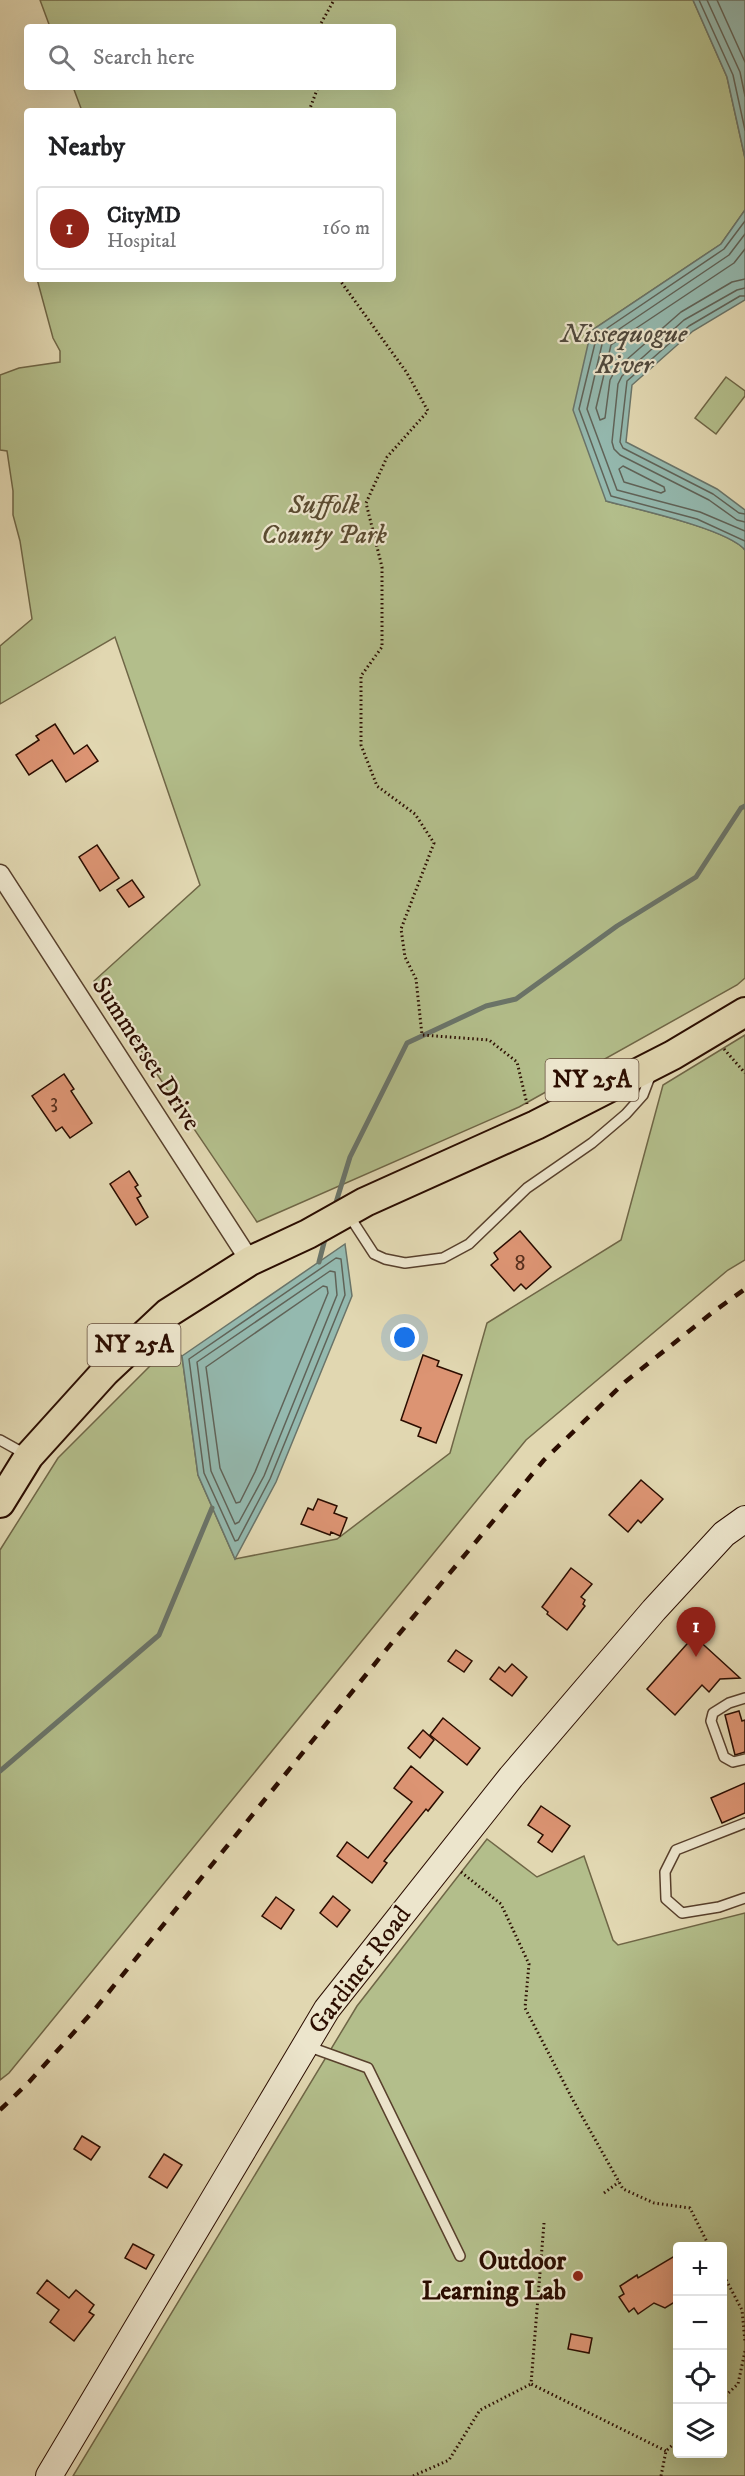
<!DOCTYPE html>
<meta charset="utf-8">
<style>
body{margin:0;font-family:"IM FELL DW Pica",serif;background:#f6f6f6;color:#202124}
.controls{position:absolute;right:18px;bottom:18px;display:grid;overflow:hidden;border-radius:6px;box-shadow:0 6px 24px #0002}
.controls button{width:54px;height:54px;display:grid;place-items:center;padding:0;border:0;border-bottom:2px solid #e0e0e0;background:#fff;color:#202124;font:30px sans-serif}
.you{position:absolute;left:405px;top:1338px;width:21px;height:21px;margin:-15px;border:4px solid #fff;border-radius:50%;background:#1a73e8;box-shadow:0 0 0 9px #1a73e833}
.badge{display:grid;place-items:center;width:39px;height:39px;border-radius:50%;background:#8f2418;color:#fff;font-size:20px;font-weight:700}
.pin{position:absolute;translate:-50% -50px;filter:drop-shadow(0 2px 3px #0008)}
.pin::after{content:'';position:absolute;top:32px;width:21px;height:18px;background:inherit;clip-path:polygon(0 0,100% 0,50% 100%)}
.list{margin:0;padding:0;list-style:none}
h2{display:flex;justify-content:space-between;align-items:center;height:78px;margin:0;padding:0 24px;font-size:26px}
h2 small{font-size:20px;font-weight:400;color:#757577}
.list li{display:grid;grid-template-columns:39px 1fr auto;gap:18px;align-items:center;box-sizing:border-box;height:84px;margin:0 12px 12px;padding:0 12px;border:2px solid #e0e0e0;border-radius:6px}
.list b{display:block;font-size:22px;white-space:nowrap}
.list p{margin:0;font-size:20px;white-space:nowrap;color:#757577}
.list em{font-size:20px;font-style:normal;color:#757577}
.icon{flex:none;width:33px;height:33px;fill:none;stroke:currentColor;stroke-width:2;stroke-linecap:round;stroke-linejoin:round}
.map{position:relative;flex:none;width:745px;height:2476px;overflow:hidden}
.search{position:absolute;background:#fff;box-shadow:0 6px 24px #0002;left:24px;top:24px;width:372px;height:66px;display:flex;align-items:center;gap:15px;box-sizing:border-box;padding:0 21px;border-radius:6px;color:#757577;font-size:22px}
.panel{position:absolute;background:#fff;box-shadow:0 6px 24px #0002;left:24px;top:108px;width:372px;height:174px;border-radius:6px}
.map>svg:first-child{display:block}
</style>
<div class="map">
<svg width="745" height="2476" viewBox="0 0 745 2476">
<rect width="100%" height="100%" fill="#e1d7b1"/>
<filter id="stains"><feTurbulence type="fractalNoise" baseFrequency=".00333" numOctaves="4"/><feColorMatrix values="0 0 0 0 .2 0 0 0 0 .09 0 0 0 0 .02 0 0 0 .5 -.17"/></filter>
<radialGradient id="worn" r=".72"><stop offset=".6" stop-color="#630" stop-opacity="0"/><stop offset="1" stop-color="#630" stop-opacity=".3"/></radialGradient>
<g fill="#b3be8b" stroke="#6f6646" stroke-width="1.5" fill-rule="evenodd">
<path d="M40 0H693L727 77 745 158V210L721 244 591 331 606 501C636 509 728 529 745 550V978L737 985 519 1107 257 1222 94 981 200 885 115 637 0 704V646L32 619 20 541 13 515V491L7 451 0 450V375L19 368 60 362V351L53 338 37 279H393V111H82L73 87H393V27H50Z"/>
<polygon points="726,377 745,391 745,396 716,434 695,418"/>
<polygon points="745,1035 745,1260 728,1270 526,1440 9,2073 0,2080 0,1550 58,1458 169,1347 182,1356 198,1475 235,1559 337,1539 450,1453 487,1323 621,1240 663,1085"/>
<path d="M487 1839 537 1877 584 1856 613 1940 618 1945 745 1913V2476H73L357 2006ZM678 2246H722V2454H678Z"/>
</g>
<g fill="#94b9af" stroke="#6a7469" stroke-width="1.5">
<polygon points="693,0 745,0 745,158 727,77"/>
<path d="M745 210V300L693 331 632 385 626 442 717 489 745 510V550C728 529 636 509 606 501L573 410 591 331 721 244Z"/>
<polygon points="345,1244 352,1296 276,1482 235,1559 198,1475 182,1356"/>
</g>
<g fill="none" stroke-linecap="round" stroke-linejoin="round">
<g stroke="#606358" stroke-width="1.5">
<polyline points="699,0 733,75 745,130"/>
<polyline points="707,0 740,72 745,96"/>
<polyline points="717,0 745,62"/>
<polyline points="745,221 724,249 597,335 579,409 611,496 697,519 745,541"/>
<polyline points="745,234 729,255 603,340 587,409 617,490 700,512 745,531"/>
<polyline points="745,249 734,263 611,345 596,408 600,420 605,418 610,380 616,369 681,312 732,282 745,279"/>
<polyline points="745,288 737,290 684,320 622,376 618,384 612,442 614,449 620,455 709,500 737,520 745,522"/>
<polyline points="745,296 740,296 689,326 627,381 620,442 623,448 713,494 739,513 745,514"/>
<polygon points="623,466 664,487 665,491 661,493 624,482 619,469"/>
<polygon points="336,1258 341,1259 345,1295 270,1479 238,1540 235,1541 204,1473 189,1359"/>
<polygon points="330,1271 335,1272 337,1295 264,1476 239,1522 235,1524 211,1471 197,1362"/>
<polygon points="323,1286 327,1287 328,1293 255,1472 240,1502 236,1503 220,1468 206,1367"/>
</g>
<g stroke="#6a7469" stroke-width="5">
<polyline points="334,1209 350,1157 407,1043 486,1006 516,999 617,926 696,877 741,808 745,806"/>
<polyline points="319,1262 326,1235"/>
<polyline points="0,1771 159,1635 212,1508"/>
</g>
</g>
<g fill="#dc9473" stroke="#2b0d00" stroke-width="1.5">
<polygon points="55,724 74,754 87,745 98,761 66,782 52,760 29,775 16,755 39,740 36,736"/>
<polygon points="97,845 119,878 100,891 79,857"/>
<polygon points="132,880 144,897 129,907 117,890"/>
<polygon points="64,1074 74,1089 71,1091 92,1123 70,1138 62,1127 56,1131 32,1096"/>
<polygon points="129,1171 138,1185 135,1187 141,1196 137,1198 148,1217 136,1225 110,1184"/>
<polygon points="520,1231 551,1267 526,1289 521,1284 514,1291 491,1265 498,1259 494,1253"/>
<polygon points="423,1355 439,1361 437,1366 462,1375 436,1443 418,1436 421,1428 401,1420"/>
<polygon points="641,1480 663,1499 641,1523 638,1520 628,1532 609,1515"/>
<polygon points="318,1499 337,1506 334,1513 347,1518 340,1536 331,1532 330,1535 301,1524 308,1508 313,1510"/>
<polygon points="571,1568 592,1584 581,1597 585,1600 583,1604 585,1606 567,1630 547,1614 548,1612 542,1607"/>
<polygon points="694,1636 740,1678 720,1679 709,1692 702,1685 675,1715 647,1689"/>
<polygon points="456,1650 472,1661 464,1672 448,1661"/>
<polygon points="512,1664 527,1677 512,1696 490,1679 499,1667 505,1672"/>
<polygon points="739,1711 742,1721 745,1720 745,1752 735,1755 725,1715"/>
<polygon points="443,1718 480,1748 467,1765 430,1735"/>
<polygon points="423,1730 434,1740 420,1758 408,1748"/>
<polygon points="411,1766 443,1792 428,1811 426,1809 384,1861 387,1863 372,1883 337,1856 347,1842 368,1858 412,1802 394,1788"/>
<polygon points="745,1783 745,1813 722,1823 711,1798"/>
<polygon points="541,1806 570,1826 552,1852 538,1842 543,1835 528,1825"/>
<polygon points="333,1896 350,1910 337,1927 320,1913"/>
<polygon points="276,1897 294,1910 281,1929 262,1916"/>
<polygon points="82,2136 100,2147 91,2160 74,2149"/>
<polygon points="164,2154 182,2165 167,2188 149,2177"/>
<polygon points="133,2244 154,2255 146,2269 125,2258"/>
<polygon points="678,2254 678,2300 665,2308 654,2303 638,2314 634,2308 629,2312 619,2297 624,2294 620,2286 637,2275 638,2278"/>
<polygon points="47,2280 69,2298 76,2290 94,2305 89,2312 94,2315 74,2341 50,2322 59,2310 37,2293"/>
<polygon points="571,2334 592,2338 589,2353 568,2349"/>
</g>
<g fill="none" stroke-linecap="round" stroke-linejoin="round">
<g stroke="#58402c" stroke-width="12">
<g id="lane">
<polyline points="348,1214 374,1254 385,1259 405,1263 443,1258 469,1244 527,1188 592,1143 626,1114 643,1095 651,1074"/>
<polyline points="0,1440 27,1455"/>
<polyline points="745,1698 729,1703 713,1713 711,1721 724,1757 733,1762 745,1759"/>
<polyline points="745,1823 676,1850 665,1872 666,1899 682,1913 719,1907 745,1898"/>
<polyline points="307,2046 368,2068 460,2256"/>
</g>
</g>
<g stroke="#58402c" stroke-width="21">
<polyline id="street" points="0,874 250,1261"/>
</g>
<g stroke="#2b0d00" stroke-width="28">
<polyline id="secondary" points="49,2476 327,2009 511,1777 654,1610 724,1534 745,1519"/>
</g>
<g stroke="#2b0d00" stroke-width="32">
<polyline id="primary" points="0,1503 29,1456 105,1372 168,1313 250,1261 308,1234 365,1202 536,1125 673,1055 745,1012"/>
</g>
<g stroke="#2b0d00" stroke-width="3" stroke-dasharray="1.5 3" stroke-linecap="butt">
<polyline points="319,27 334,0"/>
<polyline points="309,111 318,87"/>
<polyline points="339,279 407,373 428,411 387,457 366,503 382,567 382,647 361,676 361,745 377,786 415,814 434,843 401,929 405,957 416,979 422,1035 489,1040 517,1062 527,1104"/>
<polyline points="724,1049 745,1073"/>
<polyline points="461,1872 501,1904 529,1964 525,2008 574,2102 623,2189 654,2203 690,2208 709,2246"/>
<polyline points="604,2193 619,2182"/>
<polyline points="544,2223 531,2384 666,2451"/>
<polyline points="722,2272 742,2310 745,2342"/>
<polyline points="722,2399 738,2384 745,2351"/>
<polyline points="413,2476 449,2460 480,2410 531,2384"/>
<polyline points="661,2476 666,2451 678,2440"/>
</g>
<use href="#lane" stroke="#ece5cc" stroke-width="9"/>
<use href="#street" stroke="#ece5cc" stroke-width="18"/>
<use href="#secondary" stroke="#ece5cc" stroke-width="26"/>
<use href="#primary" stroke="#e1d7b1" stroke-width="28"/>
<polyline stroke="#2b0d00" stroke-width="4.5" stroke-dasharray="10 10" stroke-linecap="butt" points="0,2110 29,2082 95,2009 399,1634 544,1460 625,1382 713,1312 745,1289"/>
</g>
<circle fill="#8f2418" stroke="#ece5cc" stroke-width="2" cx="578" cy="2276" r="6"/>
<g text-anchor="middle" dominant-baseline="central" stroke-width="4.5" stroke-linejoin="round" paint-order="stroke">
<g font-size="22" fill="#572f1d">
<text x="54" y="1101">3</text>
<text x="520" y="1263">8</text>
</g>
<g fill="#ece5cc" stroke="#654e3d" stroke-width="1.5">
<rect x="545.5" y="1059" width="93" height="42" rx="4.5"/>
<rect x="87.5" y="1324" width="93" height="42" rx="4.5"/>
</g>
<g font-size="24" font-weight="bold" fill="#2b0d00">
<text x="592" y="1080">NY 25A</text>
<text x="134" y="1345">NY 25A</text>
</g>
<g font-size="26" font-style="italic" fill="#5b4b31" stroke="#ece5cc">
<text x="324" y="505">Suffolk<tspan x="324" dy="30">County Park</tspan></text>
</g>
<g font-size="26" fill="#2b0d00" stroke="#ece5cc">
<text transform="translate(146 1054) rotate(57)">Summerset Drive</text>
<text transform="translate(360 1970) rotate(-53)">Gardiner Road</text>
</g>
<g font-size="26" font-weight="bold" fill="#2b0d00" stroke="#ece5cc" text-anchor="end">
<text x="566" y="2261">Outdoor<tspan x="566" dy="30">Learning Lab</tspan></text>
</g>
<g font-size="27" font-style="italic" fill="#50493d" stroke="#ece5cc">
<text x="624" y="334">Nissequogue<tspan x="624" dy="31">River</tspan></text>
</g>
</g>
<rect width="100%" height="100%" filter="url(#stains)"/>
<rect width="100%" height="100%" fill="url(#worn)"/>
</svg>
<div class="controls">
<button>+</button>
<button>−</button>
<button><svg class="icon" aria-label="locate" viewBox="0 0 24 24"><circle cx="12" cy="12" r="6"/><path d="M12 2v4M12 18v4M2 12h4M18 12h4"/></svg></button>
<button><svg class="icon" aria-label="layers" viewBox="0 0 24 24"><path d="M12 4l9 5-9 5-9-5zM3 14l9 5 9-5"/></svg></button>
</div>
<div class="you"></div>
<div class="pin badge" style="left:696px;top:1657px">1</div>
<div class="search"><svg class="icon" aria-label="search" viewBox="0 0 24 24"><circle cx="10" cy="10" r="6"/><path d="M15 15l6 6"/></svg>Search here</div>
<section class="panel">
<h2>Nearby<small></small></h2>
<ul class="list">
<li><span class="badge">1</span><div><b>CityMD</b><p>Hospital</p></div><em>160 m</em></li>
</ul>
</section>
</div>
